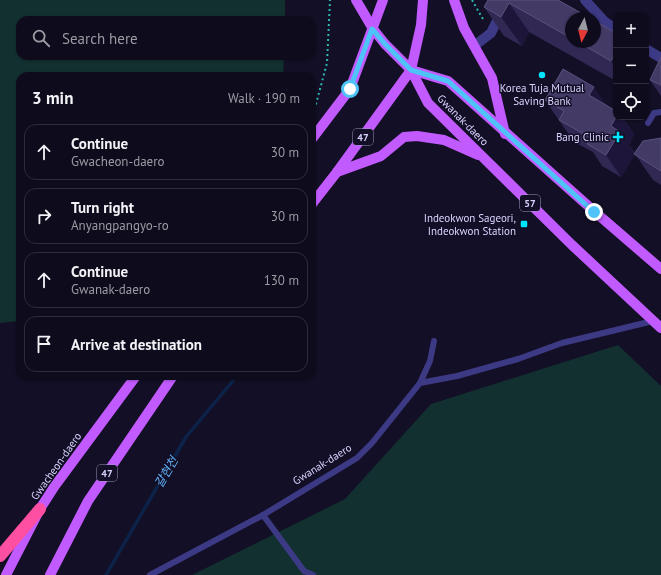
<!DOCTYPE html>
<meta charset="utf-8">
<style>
body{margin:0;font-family:"PT Sans","Noto Sans KR",sans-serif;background:#171425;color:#f1f3f6}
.controls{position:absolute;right:12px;top:12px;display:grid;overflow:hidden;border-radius:8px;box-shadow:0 1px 3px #0004}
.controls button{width:36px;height:36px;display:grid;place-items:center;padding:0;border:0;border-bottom:1px solid #2e2b3b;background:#0e0b1c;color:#f1f3f6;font:20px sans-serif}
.compass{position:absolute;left:565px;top:12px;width:36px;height:36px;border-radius:50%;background:#0e0b1c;box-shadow:0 1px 3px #0004;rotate:187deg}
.stop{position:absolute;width:12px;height:12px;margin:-9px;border:3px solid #4fc3f7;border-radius:50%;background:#fff}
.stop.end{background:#4fc3f7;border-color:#fff;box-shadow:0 1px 4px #0008}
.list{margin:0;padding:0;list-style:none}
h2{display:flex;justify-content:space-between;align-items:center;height:52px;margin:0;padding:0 16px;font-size:17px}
h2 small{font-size:13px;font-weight:400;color:#9b9ba3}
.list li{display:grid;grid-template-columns:26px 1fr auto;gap:12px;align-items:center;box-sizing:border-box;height:56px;margin:0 8px 8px;padding:0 8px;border:1px solid #2e2b3b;border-radius:12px}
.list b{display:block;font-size:15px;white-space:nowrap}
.list p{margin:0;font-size:13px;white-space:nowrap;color:#9b9ba3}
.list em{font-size:13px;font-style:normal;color:#9b9ba3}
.icon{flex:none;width:22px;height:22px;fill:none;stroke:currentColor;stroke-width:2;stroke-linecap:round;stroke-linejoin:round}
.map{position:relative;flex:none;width:661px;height:575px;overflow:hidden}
.search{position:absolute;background:#0e0b1c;box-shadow:0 1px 3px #0004;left:16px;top:16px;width:300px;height:44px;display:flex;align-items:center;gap:10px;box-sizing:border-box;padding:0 14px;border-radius:12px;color:#9b9ba3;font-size:15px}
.panel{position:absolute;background:#0e0b1c;box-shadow:0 1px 3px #0004;left:16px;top:72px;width:300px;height:308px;border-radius:12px}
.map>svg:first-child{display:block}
</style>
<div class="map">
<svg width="661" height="575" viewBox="0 0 661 575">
<rect width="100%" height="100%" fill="#130f26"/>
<g fill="#12302f">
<polygon points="0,0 285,0 285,20 20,20 20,56 284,56 283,76 20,76 20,321 0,323"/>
<polygon points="618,345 661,386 661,575 192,575 345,499 431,404"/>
</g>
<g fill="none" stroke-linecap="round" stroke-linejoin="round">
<polyline stroke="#0c2248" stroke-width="3.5" points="106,575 186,437 237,376"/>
<g stroke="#2fb8b0" stroke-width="2" stroke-dasharray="2 3" stroke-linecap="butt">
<polyline points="472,0 484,21"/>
<polyline points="312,119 327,63 330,0"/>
</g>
<g stroke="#3d3a85" stroke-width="6">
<polyline points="648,123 654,113 661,112"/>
<polyline points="420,383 430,361 434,341"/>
<polyline points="263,515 304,571 313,575"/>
<polyline points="150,575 263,515 357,458 372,443 420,383 457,376 518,359 562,343 653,321"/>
</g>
<g stroke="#3d3a85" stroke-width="10">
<polyline points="585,0 605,22 616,29"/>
<polyline points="474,46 491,33 507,0"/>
<polyline points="646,49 661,58"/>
</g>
<g stroke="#c25bff" stroke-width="10">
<polyline points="356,0 373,29 385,44 411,70 428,103 572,245 661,328"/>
<polyline points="454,0 464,28 492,78 505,134"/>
<polyline points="411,70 448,81 595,212 661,269"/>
<polyline points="312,139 350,89 383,0"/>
<polyline points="337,172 381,156 404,137 417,136 444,140 478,155"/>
<polyline points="312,204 337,172 411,70 421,25 423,0"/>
<polyline points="6,575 40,509 54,487 136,376"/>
<polyline points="50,575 88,501 173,376"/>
</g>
<polyline stroke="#ff4fa3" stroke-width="12" points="0,556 40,509"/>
</g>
<g fill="#312854">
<polygon points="488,0 558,0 571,18 571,42 595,42 616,33 616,81 529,32 522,46 504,36 484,7"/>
<polygon points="661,57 661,96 650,80"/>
<polygon points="545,100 606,105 616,117 622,117 634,134 629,145 635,153 661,138 661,185 653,180 635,154 621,177 602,166 593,152 574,142"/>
</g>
<g fill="#1d163a">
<polygon points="509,3 529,32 522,46 501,17"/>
<polygon points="616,52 616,68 611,61"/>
<polygon points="594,87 609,109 589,95"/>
<polygon points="616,117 622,117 634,134 629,145 635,154 621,177 606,155 611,126"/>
</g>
<g fill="#433a66" stroke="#5a527e">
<polygon points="488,0 558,0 590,18 571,18 571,38 509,3 501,17 484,7"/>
<polygon points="595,21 616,33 616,52 611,61 578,42 595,42"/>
<polygon points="661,57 661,85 650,80"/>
<polygon points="563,69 594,87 589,95 616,111 616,117 611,126 620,132 606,155 587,144 591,138 559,120 564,111 545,100"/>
<polygon points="661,138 661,171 634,154 643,141"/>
</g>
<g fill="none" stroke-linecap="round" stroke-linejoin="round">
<polyline stroke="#4fc3f7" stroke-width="5" points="350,89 372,29 385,44 411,70 448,81 594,212"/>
</g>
<g fill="#00e5ff" stroke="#130f26" stroke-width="1.5">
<circle cx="542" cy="75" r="4"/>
<path d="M616 131h4v4h4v4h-4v4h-4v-4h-4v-4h4z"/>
<rect x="520" y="220" width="8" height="8" rx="2"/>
</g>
<g text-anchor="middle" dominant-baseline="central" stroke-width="3" stroke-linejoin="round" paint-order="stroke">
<g fill="#130f26" stroke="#9e99be" stroke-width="1">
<rect x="353" y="129" width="20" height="16" rx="3"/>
<rect x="520" y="195" width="20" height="16" rx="3"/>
<rect x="97" y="465" width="20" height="16" rx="3"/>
</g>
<g font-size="10" font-weight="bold" fill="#d9d4ff">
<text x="363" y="137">47</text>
<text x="530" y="203">57</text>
<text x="107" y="473">47</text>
</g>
<g font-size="11" fill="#d9d4ff" stroke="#130f26" text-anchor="end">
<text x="542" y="88" text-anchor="middle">Korea Tuja Mutual<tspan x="542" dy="13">Saving Bank</tspan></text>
<text x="609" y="137">Bang Clinic</text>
<text x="516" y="218">Indeokwon Sageori,<tspan x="516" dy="13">Indeokwon Station</tspan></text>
</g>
<g font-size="11" fill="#d9d4ff" stroke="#130f26">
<text transform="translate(463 120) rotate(45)">Gwanak-daero</text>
<text transform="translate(322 464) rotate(-32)">Gwanak-daero</text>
<text transform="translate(56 466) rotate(-55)">Gwacheon-daero</text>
</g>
<g font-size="12" font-style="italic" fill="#62b6ff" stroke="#130f26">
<text transform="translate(166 472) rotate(-60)">갈현천</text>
</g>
</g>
</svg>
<div class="controls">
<button>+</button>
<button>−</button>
<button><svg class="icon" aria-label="locate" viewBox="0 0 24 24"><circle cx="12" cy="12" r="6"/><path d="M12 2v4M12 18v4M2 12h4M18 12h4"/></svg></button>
</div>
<svg class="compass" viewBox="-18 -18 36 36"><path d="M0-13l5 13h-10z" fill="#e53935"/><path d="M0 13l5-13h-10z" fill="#9b9ba3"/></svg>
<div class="stop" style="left:350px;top:89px"></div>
<div class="stop end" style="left:594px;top:212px"></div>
<div class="search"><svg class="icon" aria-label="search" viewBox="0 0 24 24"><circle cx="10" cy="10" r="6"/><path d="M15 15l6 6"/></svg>Search here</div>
<section class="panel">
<h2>3 min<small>Walk · 190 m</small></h2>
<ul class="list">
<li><svg class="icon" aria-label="ahead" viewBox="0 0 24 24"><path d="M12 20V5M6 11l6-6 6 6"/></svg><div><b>Continue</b><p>Gwacheon-daero</p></div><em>30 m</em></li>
<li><svg class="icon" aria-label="right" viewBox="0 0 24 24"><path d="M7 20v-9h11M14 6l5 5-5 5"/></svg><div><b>Turn right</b><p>Anyangpangyo-ro</p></div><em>30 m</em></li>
<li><svg class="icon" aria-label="ahead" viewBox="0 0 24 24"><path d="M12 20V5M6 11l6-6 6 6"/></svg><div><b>Continue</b><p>Gwanak-daero</p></div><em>130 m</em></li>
<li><svg class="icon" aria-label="arrive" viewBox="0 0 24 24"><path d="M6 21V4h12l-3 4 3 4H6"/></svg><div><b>Arrive at destination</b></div></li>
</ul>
</section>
</div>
